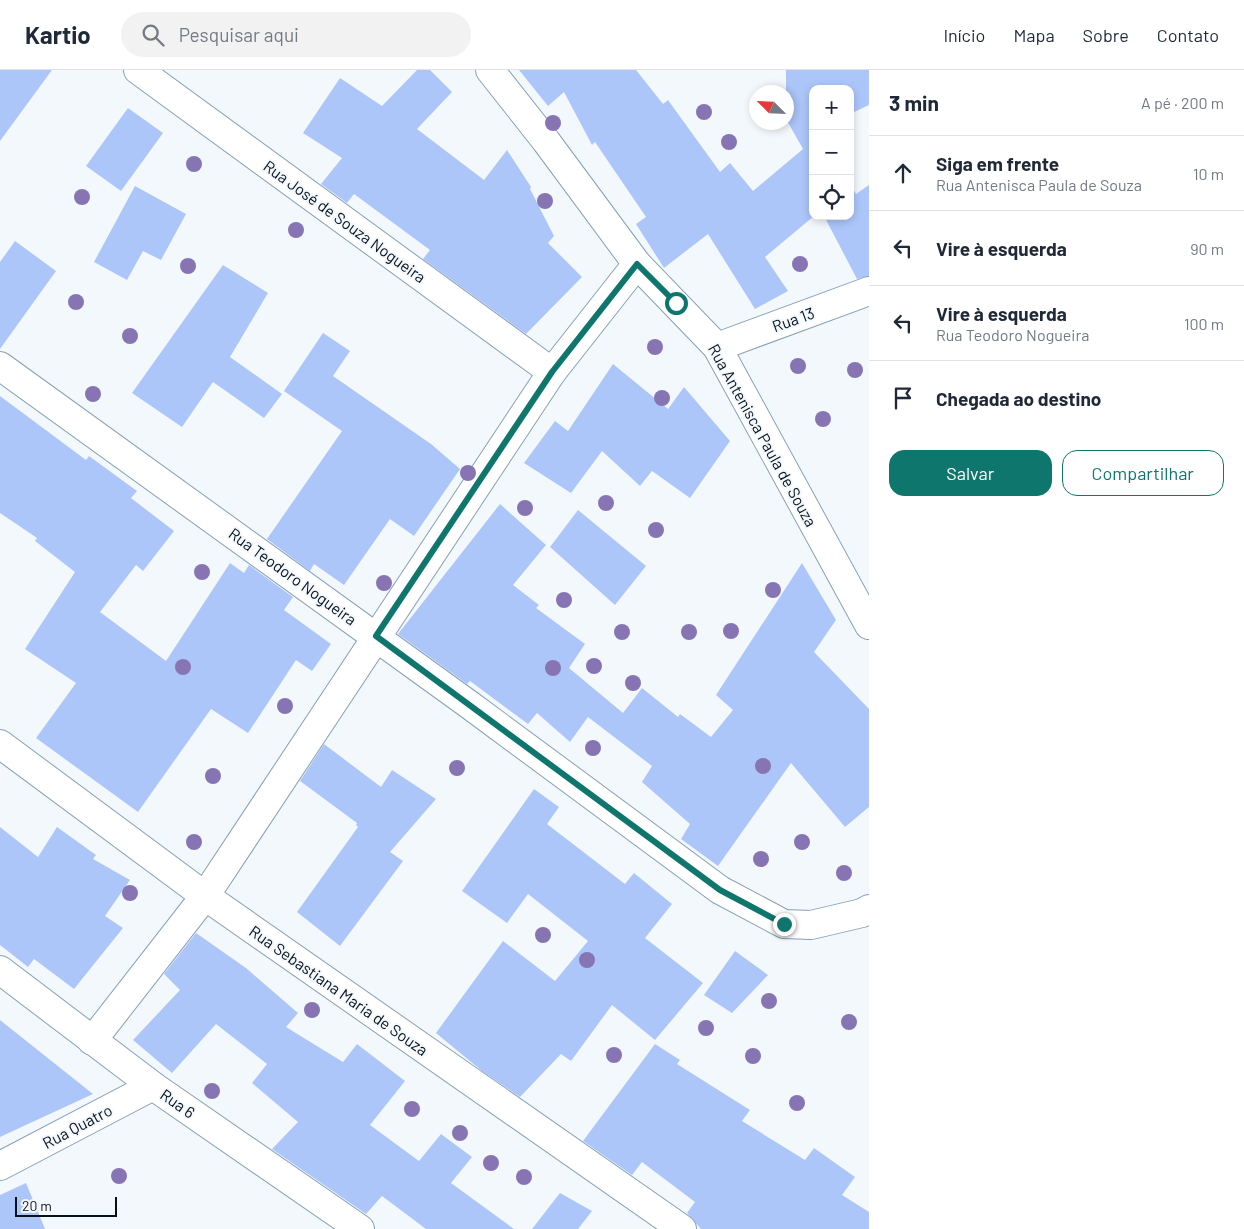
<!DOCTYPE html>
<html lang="pt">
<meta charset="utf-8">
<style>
body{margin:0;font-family:Barlow,sans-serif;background:#f2f2f3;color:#1f2937}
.controls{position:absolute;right:15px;top:15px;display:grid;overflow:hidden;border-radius:10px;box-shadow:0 2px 8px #0003}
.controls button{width:45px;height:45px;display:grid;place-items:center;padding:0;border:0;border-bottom:1px solid #e0e1e3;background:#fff;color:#1f2937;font:25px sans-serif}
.compass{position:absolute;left:749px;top:15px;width:45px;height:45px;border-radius:50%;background:#fff;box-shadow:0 2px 8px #0003;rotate:294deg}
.scale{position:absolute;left:15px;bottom:12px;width:102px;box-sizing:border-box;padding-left:5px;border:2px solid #071119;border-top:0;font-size:14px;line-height:18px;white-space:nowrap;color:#071119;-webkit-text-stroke:4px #f3f8fd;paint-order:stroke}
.stop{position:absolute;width:15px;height:15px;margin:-11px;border:4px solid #0f766e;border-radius:50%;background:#fff}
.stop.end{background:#0f766e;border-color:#fff;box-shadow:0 1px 5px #0008}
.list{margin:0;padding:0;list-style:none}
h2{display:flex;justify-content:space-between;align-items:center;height:65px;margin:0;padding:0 20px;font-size:21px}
h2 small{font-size:16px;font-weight:400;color:#747a83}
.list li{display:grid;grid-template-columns:32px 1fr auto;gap:15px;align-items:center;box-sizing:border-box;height:75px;padding:0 20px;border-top:1px solid #e0e1e3}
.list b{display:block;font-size:19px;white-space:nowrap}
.list p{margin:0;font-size:16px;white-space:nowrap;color:#747a83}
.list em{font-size:16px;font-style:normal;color:#747a83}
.actions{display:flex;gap:10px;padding:15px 20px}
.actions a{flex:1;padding:11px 0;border:1px solid #0f766e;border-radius:15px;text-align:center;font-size:18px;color:#0f766e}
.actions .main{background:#0f766e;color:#fff}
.icon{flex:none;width:28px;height:28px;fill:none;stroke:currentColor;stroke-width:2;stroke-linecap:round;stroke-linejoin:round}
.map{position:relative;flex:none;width:869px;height:1159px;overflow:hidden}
header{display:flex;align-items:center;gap:30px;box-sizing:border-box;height:70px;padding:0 25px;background:#fff;border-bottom:1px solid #e0e1e3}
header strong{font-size:24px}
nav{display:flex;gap:28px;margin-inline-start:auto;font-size:18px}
.search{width:350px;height:45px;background:#f2f2f3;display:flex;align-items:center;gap:12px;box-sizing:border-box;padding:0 18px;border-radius:28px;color:#747a83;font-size:19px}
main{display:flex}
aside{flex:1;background:#fff}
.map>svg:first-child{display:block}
</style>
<header>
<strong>Kartio</strong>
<div class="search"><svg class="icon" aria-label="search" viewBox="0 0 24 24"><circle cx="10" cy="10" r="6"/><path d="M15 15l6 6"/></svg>Pesquisar aqui</div>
<nav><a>Início</a><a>Mapa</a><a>Sobre</a><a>Contato</a></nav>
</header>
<main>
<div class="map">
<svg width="869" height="1159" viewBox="0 0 869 1159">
<rect width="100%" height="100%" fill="#f3f8fd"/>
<g fill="#adc6f9">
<polygon points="0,0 52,0 0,71"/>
<polygon points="417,0 430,0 452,22 417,59 484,110 507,80 531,117 530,119 554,166 548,173 582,207 526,264 423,189 430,180 354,124 347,133 321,114 342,88 303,63 340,8 382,36"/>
<polygon points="519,0 636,0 663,34 668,30 720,102 730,93 753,121 803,79 786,49 786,0 869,0 869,35 850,44 850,19 813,19 814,146 765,187 788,221 755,239 708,164 664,198 636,154 646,147 595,72 592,75 564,22 548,36"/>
<polygon points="128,38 163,63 121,121 86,96"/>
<polygon points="850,113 856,124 869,115 869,206 857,209 824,146 850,146"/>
<polygon points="135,116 186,144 161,190 143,181 127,210 94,192"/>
<polygon points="15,171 56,201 0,279 0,192"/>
<polygon points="223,195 268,223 230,287 282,324 264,348 213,312 182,357 132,323"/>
<polygon points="323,263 350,281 333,306 431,374 460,399 414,466 390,449 344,515 314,494 310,501 267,469 342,361 284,321"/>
<polygon points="613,294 668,339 684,317 730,371 690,428 652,401 640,416 602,381 571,423 524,393 555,351 568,361"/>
<polygon points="0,326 86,390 89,386 137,421 131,428 174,461 143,501 136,495 100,542 166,591 230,493 244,503 249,495 293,527 284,540 331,574 312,601 296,590 248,663 211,639 138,742 36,668 76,613 25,579 75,502 35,471 37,468 0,443"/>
<polygon points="500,434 546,475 513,515 539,535 536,538 585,574 569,598 623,643 642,618 678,647 680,644 711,667 733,640 716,625 802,493 836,550 814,582 869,639 869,737 845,757 791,693 718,796 681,769 690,754 642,712 652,696 588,647 570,672 537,643 528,654 470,611 467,614 398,564"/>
<polygon points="578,440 646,496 615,535 550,477"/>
<polygon points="324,674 381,717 392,700 436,729 390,782 403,791 340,876 297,842 358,757 356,755 357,753 300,711"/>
<polygon points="534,719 559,737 547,754 625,814 634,803 672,834 645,868 703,913 655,970 612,935 571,991 561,984 520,1027 482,1001 436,963 503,871 555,911 588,871 528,824 507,853 462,821"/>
<polygon points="0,757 38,787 57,757 96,785 93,789 130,810 105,846 123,858 74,919 34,889 28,897 0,875"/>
<polygon points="196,863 246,898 298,943 286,957 343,992 357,974 405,1011 370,1055 419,1091 441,1064 472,1087 451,1113 514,1159 426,1159 382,1126 366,1144 272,1079 298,1052 252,1013 267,994 216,954 172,1003 133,970 180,920 164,904"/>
<polygon points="735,881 768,905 732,943 704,925"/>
<polygon points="0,950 93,1024 0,1067"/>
<polygon points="655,974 680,990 677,994 750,1040 742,1051 805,1090 814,1078 855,1107 842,1125 869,1142 869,1159 701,1159 687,1143 695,1132 642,1092 632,1105 583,1071"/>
<polygon points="26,1113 45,1159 0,1159 0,1125"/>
<polygon points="560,1123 592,1141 578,1159 532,1159"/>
</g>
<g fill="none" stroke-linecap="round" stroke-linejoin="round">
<g stroke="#85a1b6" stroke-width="30">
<g id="minor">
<polyline points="138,0 552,302"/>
<polyline points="490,0 546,71 637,194 717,277 869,555"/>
<polyline points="717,277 869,221"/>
<polyline points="0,296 467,633 720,820 784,854 811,855 862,843 869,839"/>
<polyline points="0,674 205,826 682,1159"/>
<polyline points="0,900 153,1016 360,1159"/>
<polyline points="92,971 205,826 552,302 637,194"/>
<polyline points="0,1096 153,1016"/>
</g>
</g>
<use href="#minor" stroke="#fff" stroke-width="28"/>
</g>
<g fill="#8775b3">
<circle cx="704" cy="42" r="8"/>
<circle cx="553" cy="53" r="8"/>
<circle cx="729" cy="72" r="8"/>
<circle cx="194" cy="94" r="8"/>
<circle cx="82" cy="127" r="8"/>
<circle cx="545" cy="131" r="8"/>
<circle cx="296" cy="160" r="8"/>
<circle cx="800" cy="194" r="8"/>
<circle cx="188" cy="196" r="8"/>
<circle cx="76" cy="232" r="8"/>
<circle cx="130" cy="266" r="8"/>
<circle cx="655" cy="277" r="8"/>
<circle cx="798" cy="296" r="8"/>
<circle cx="855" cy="300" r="8"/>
<circle cx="93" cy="324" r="8"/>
<circle cx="662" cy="328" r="8"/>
<circle cx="823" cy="349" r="8"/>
<circle cx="468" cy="403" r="8"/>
<circle cx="606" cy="433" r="8"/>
<circle cx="525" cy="438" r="8"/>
<circle cx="656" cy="460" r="8"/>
<circle cx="202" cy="502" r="8"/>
<circle cx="384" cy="513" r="8"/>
<circle cx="773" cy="520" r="8"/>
<circle cx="564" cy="530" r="8"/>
<circle cx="731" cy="561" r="8"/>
<circle cx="622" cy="562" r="8"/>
<circle cx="689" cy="562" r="8"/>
<circle cx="594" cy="596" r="8"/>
<circle cx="183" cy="597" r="8"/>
<circle cx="553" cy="598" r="8"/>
<circle cx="633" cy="613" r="8"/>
<circle cx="285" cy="636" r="8"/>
<circle cx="593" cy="678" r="8"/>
<circle cx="763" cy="696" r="8"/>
<circle cx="457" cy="698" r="8"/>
<circle cx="213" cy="706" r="8"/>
<circle cx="194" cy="772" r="8"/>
<circle cx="802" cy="772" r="8"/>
<circle cx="761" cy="789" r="8"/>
<circle cx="844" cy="803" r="8"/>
<circle cx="130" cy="823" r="8"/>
<circle cx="543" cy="865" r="8"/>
<circle cx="587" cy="890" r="8"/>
<circle cx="769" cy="931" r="8"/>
<circle cx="312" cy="940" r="8"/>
<circle cx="849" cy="952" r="8"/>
<circle cx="706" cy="958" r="8"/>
<circle cx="614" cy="985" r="8"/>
<circle cx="753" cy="986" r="8"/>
<circle cx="212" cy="1021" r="8"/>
<circle cx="797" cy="1033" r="8"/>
<circle cx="412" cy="1039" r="8"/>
<circle cx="460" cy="1063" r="8"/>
<circle cx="491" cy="1093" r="8"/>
<circle cx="119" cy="1106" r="8"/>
<circle cx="524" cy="1107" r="8"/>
</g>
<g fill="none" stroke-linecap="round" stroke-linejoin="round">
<polyline stroke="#0f766e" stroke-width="6" points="676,233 637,194 552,302 376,566 720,820 784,854"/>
</g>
<g text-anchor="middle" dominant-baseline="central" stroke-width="4" stroke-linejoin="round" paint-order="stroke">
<g font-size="16" fill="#071119" stroke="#f3f8fd">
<text transform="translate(345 151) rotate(36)">Rua José de Souza Nogueira</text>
<text transform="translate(793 249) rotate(-20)">Rua 13</text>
<text transform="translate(763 365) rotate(61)">Rua Antenisca Paula de Souza</text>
<text transform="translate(293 506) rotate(36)">Rua Teodoro Nogueira</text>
<text transform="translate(339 920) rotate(35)">Rua Sebastiana Maria de Souza</text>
<text transform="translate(178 1033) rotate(35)">Rua 6</text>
<text transform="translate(77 1056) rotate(-28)">Rua Quatro</text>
</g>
</g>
</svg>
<div class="controls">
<button>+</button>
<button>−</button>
<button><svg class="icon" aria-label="locate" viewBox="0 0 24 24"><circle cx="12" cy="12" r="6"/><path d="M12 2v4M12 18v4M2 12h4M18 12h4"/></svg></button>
</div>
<svg class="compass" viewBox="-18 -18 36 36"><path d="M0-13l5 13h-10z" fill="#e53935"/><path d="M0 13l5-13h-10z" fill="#747a83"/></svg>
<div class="scale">20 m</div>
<div class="stop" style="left:676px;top:233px"></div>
<div class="stop end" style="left:784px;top:854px"></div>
</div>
<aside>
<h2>3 min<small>A pé · 200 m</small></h2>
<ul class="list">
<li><svg class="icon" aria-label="ahead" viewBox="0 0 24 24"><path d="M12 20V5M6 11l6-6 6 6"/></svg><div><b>Siga em frente</b><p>Rua Antenisca Paula de Souza</p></div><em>10 m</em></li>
<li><svg class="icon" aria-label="left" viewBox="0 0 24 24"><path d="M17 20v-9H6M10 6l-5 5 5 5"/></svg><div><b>Vire à esquerda</b></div><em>90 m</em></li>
<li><svg class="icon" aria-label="left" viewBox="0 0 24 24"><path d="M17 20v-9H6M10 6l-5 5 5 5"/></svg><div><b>Vire à esquerda</b><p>Rua Teodoro Nogueira</p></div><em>100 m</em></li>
<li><svg class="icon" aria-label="arrive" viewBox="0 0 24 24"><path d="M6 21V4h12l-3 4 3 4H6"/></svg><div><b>Chegada ao destino</b></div></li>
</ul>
<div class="actions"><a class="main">Salvar</a><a>Compartilhar</a></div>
</aside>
</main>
